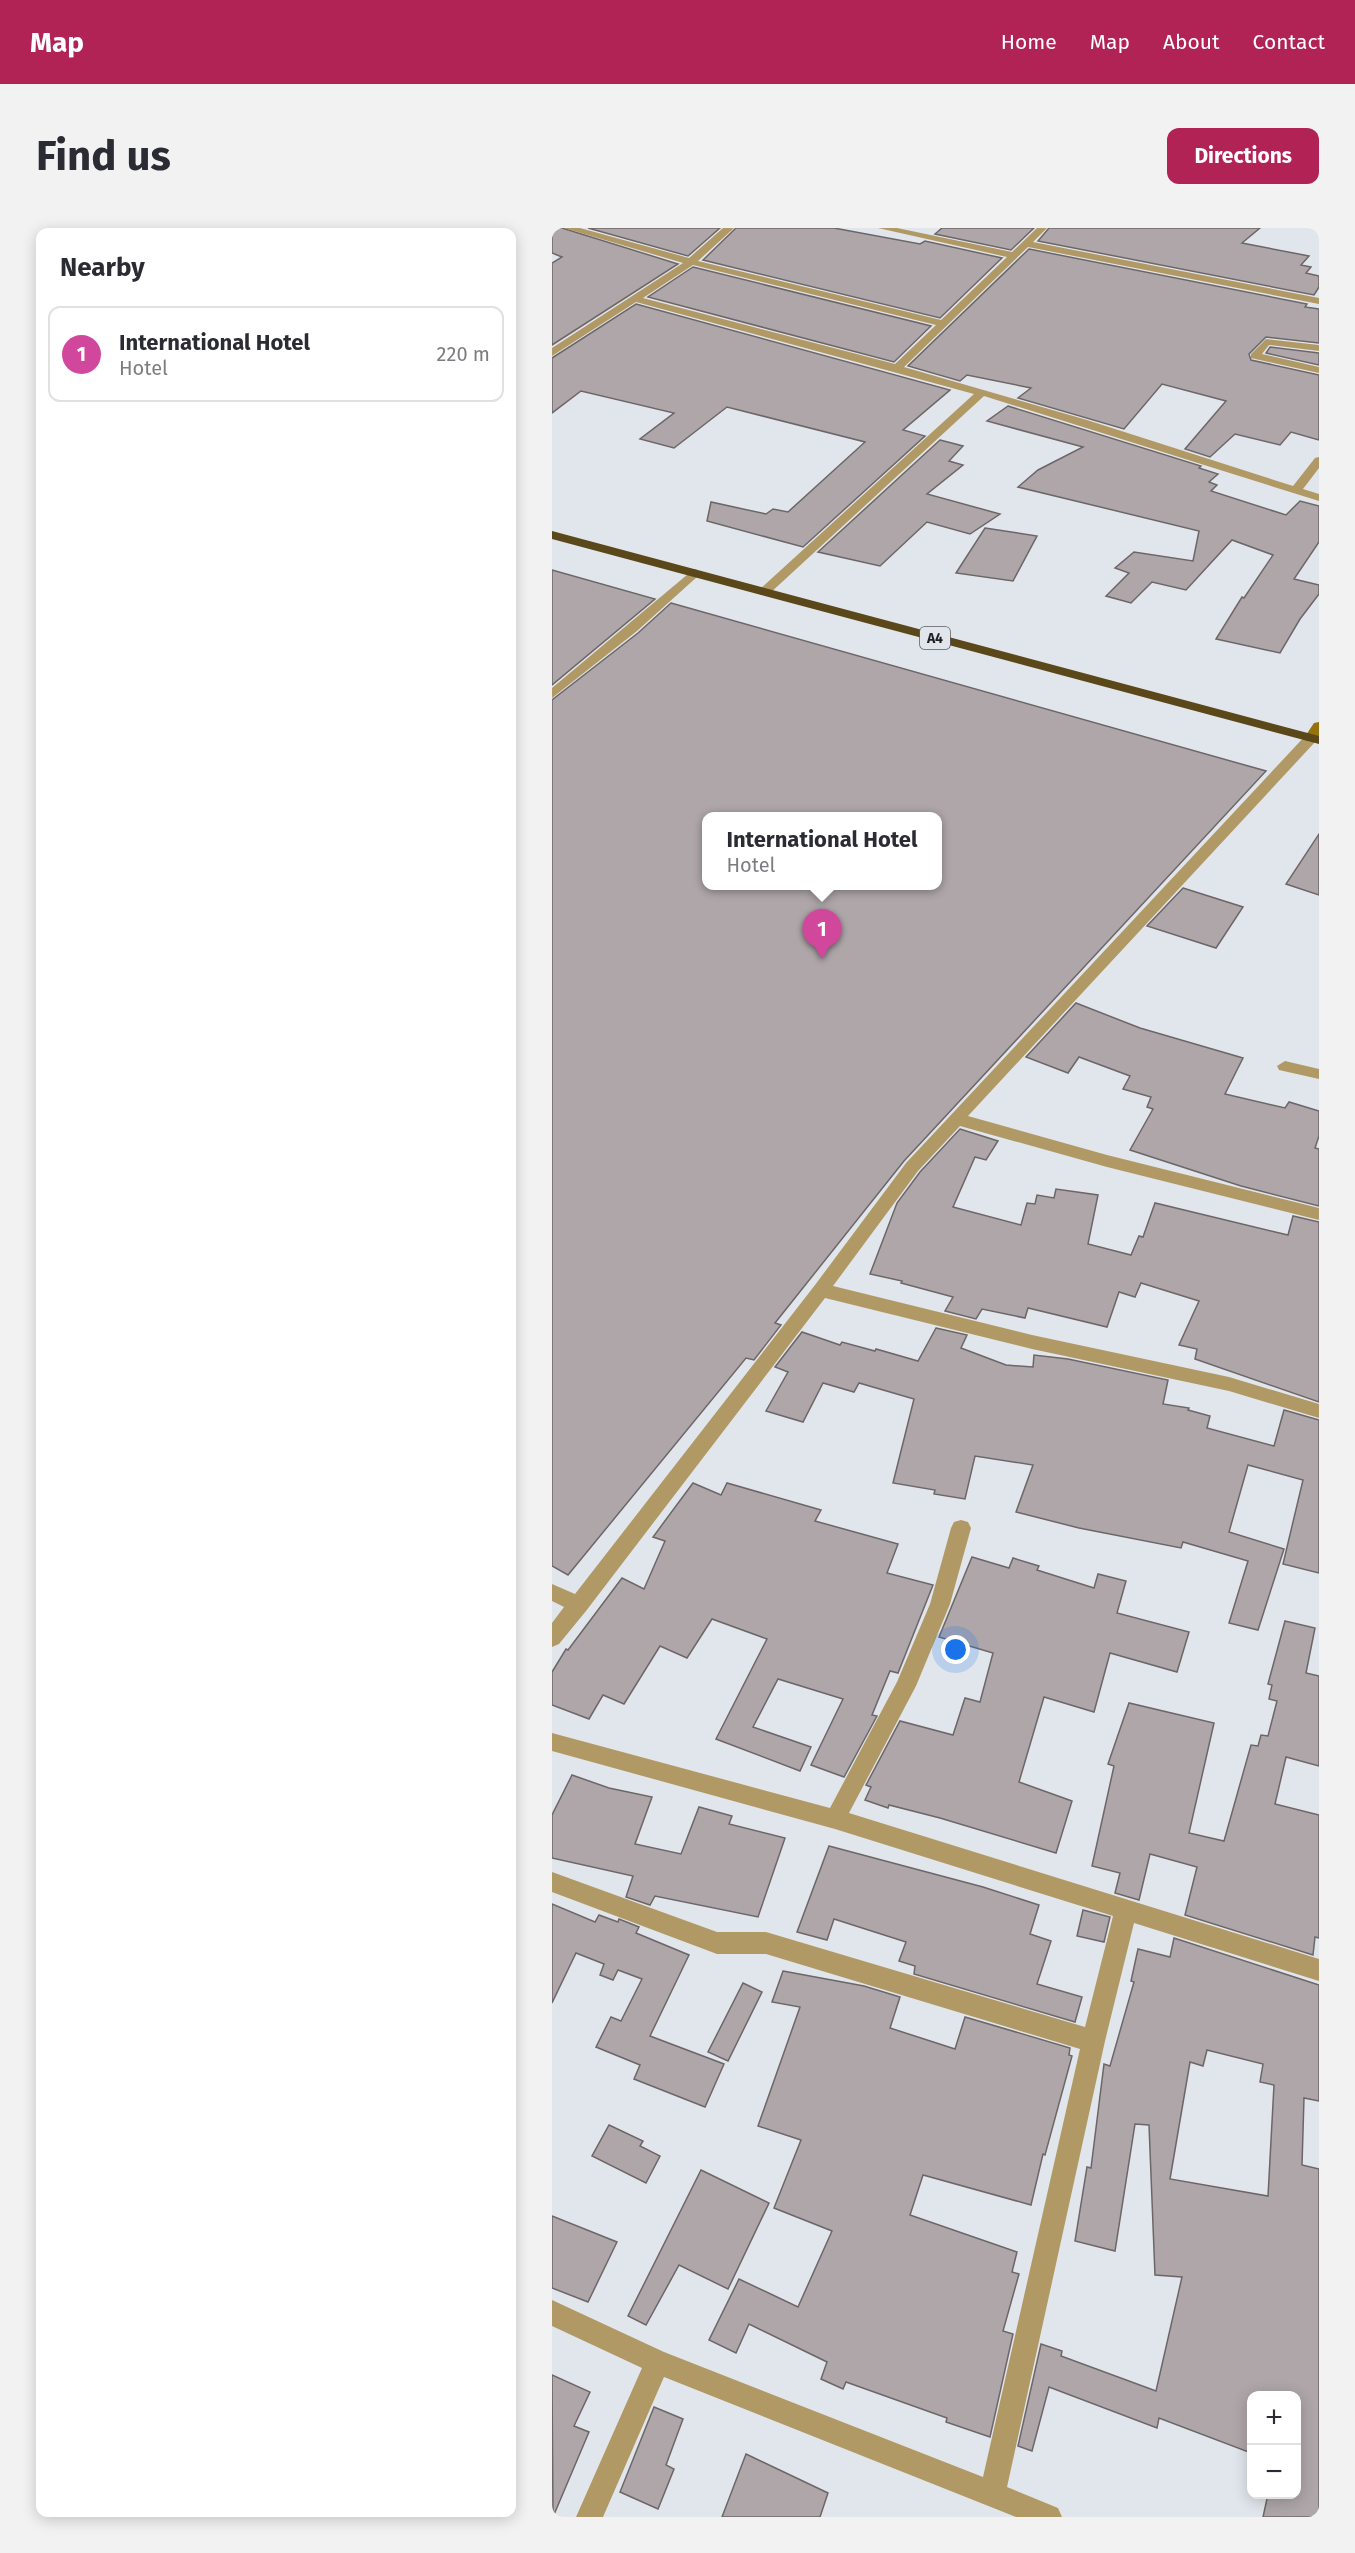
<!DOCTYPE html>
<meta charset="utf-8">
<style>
body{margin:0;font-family:"Fira Sans",sans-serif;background:#f2f2f3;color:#2b2b33}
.controls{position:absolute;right:18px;bottom:18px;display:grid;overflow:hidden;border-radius:12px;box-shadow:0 3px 15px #0003}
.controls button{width:54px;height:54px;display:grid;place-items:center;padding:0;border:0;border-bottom:2px solid #e1e1e2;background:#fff;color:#2b2b33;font:30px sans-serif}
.you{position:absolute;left:404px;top:1422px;width:21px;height:21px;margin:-15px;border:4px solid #fff;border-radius:50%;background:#1a73e8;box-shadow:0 0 0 9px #1a73e833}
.badge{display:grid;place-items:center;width:39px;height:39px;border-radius:50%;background:#b12255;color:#fff;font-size:20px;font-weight:700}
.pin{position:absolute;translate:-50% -50px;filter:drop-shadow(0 2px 3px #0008)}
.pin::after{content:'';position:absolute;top:32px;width:21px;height:18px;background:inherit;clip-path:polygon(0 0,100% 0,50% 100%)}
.popup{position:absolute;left:150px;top:584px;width:240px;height:78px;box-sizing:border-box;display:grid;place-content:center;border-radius:12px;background:#fff;filter:drop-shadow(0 2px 4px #0005);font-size:20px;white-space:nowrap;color:#7c7c81}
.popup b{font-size:22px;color:#2b2b33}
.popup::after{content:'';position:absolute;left:50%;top:100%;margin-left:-12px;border:12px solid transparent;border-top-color:#fff}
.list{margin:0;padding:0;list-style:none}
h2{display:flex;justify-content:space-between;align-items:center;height:78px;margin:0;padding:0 24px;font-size:26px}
h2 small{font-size:20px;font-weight:400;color:#7c7c81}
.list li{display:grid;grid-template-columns:39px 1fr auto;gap:18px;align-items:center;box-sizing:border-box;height:96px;margin:0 12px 12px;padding:0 12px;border:2px solid #e1e1e2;border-radius:12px}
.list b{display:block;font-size:22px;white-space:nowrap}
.list p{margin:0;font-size:20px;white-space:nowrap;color:#7c7c81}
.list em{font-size:20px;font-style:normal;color:#7c7c81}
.map{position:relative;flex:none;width:767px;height:2289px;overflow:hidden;border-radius:12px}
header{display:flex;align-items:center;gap:36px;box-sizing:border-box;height:84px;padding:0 30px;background:#b12255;color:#fff}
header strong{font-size:28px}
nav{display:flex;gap:33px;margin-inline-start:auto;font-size:21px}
.intro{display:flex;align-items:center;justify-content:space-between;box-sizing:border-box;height:144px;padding:0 36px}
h1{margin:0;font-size:42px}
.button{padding:15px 27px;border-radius:12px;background:#b12255;color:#fff;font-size:21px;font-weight:700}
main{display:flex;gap:36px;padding:0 36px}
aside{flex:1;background:#fff;border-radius:12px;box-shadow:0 3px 15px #0003}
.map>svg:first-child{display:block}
</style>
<header>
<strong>Map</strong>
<nav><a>Home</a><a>Map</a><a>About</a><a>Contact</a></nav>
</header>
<div class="intro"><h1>Find us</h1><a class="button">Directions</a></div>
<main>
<aside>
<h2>Nearby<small></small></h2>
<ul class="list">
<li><span class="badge" style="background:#d1479c">1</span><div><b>International Hotel</b><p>Hotel</p></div><em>220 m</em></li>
</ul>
</aside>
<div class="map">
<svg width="767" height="2289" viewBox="0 0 767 2289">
<rect width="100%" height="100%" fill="#e1e6ec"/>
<g fill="#aea6a9" stroke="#6d6668" stroke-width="1.5" fill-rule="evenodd">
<polygon points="0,0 10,0 126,36 0,117 0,35 10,29 0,25"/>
<polygon points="36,0 168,0 136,28"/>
<polygon points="184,0 282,0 368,16 373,13 450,30 388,90 151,32"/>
<polygon points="390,0 482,0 459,22 383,6"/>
<polygon points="497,0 708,0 690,15 757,28 749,37 759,39 754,45 767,48 767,59 762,67 486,13"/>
<polygon points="477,21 755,76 753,79 767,81 767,115 714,109 697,126 699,132 767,147 767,212 739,204 728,217 683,206 658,229 633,221 674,173 610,156 572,201 466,170 479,160 415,147 408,153 356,138"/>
<polygon points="141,39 379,98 342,134 96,69"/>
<polygon points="84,76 398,162 351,202 373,208 251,319 155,293 159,274 214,286 221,281 236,284 313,214 175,179 122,220 88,211 122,185 29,163 0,185 0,130"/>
<polygon points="718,119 767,125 767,137 714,125"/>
<polygon points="456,178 649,238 647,240 666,246 657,254 665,257 659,263 734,287 748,273 767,278 767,314 742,351 767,357 767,366 748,391 728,425 664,411 690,369 692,370 721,327 680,312 634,362 600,354 579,375 554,368 577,345 563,340 582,324 641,333 647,303 466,259 486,242 531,219 435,193"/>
<polygon points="388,212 411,218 397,233 411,237 375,266 448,286 418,306 375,294 328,338 266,324"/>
<polygon points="433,300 485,308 461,353 404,345"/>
<polygon points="0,342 103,371 0,457"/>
<path d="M119 375 714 543 352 933 223 1095 229 1097 202 1132 194 1130 16 1347 0 1338V472L86 405ZM154 588H386V657H154Z"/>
<polygon points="767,606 767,667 734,656"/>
<polygon points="631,660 691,679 664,720 595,698"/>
<polygon points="524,775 588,800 691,830 673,866 733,880 737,874 767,883 767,908 763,920 767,921 767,978 689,958 578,922 601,881 595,879 599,869 571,861 578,848 527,829 516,845 474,829"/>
<polygon points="408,901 446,913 434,932 423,929 401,979 469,997 475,975 483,976 485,967 502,970 504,961 546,967 536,1016 579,1027 587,1008 591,1009 603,975 736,1007 741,988 767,994 767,1174 643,1131 645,1121 627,1117 647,1073 589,1055 583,1069 567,1064 555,1099 476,1080 473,1090 430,1081 424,1091 393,1083 401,1069 349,1055 350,1053 318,1046 345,975 368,944"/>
<polygon points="384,1100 415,1107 409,1120 454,1137 481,1139 482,1127 516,1131 616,1152 611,1176 637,1180 636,1182 658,1188 655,1200 722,1218 732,1182 767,1192 767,1345 731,1336 751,1252 696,1237 677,1304 732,1321 706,1402 677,1395 696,1333 631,1314 629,1320 527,1300 464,1284 481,1237 423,1228 413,1271 382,1266 383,1262 341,1255 362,1171 307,1155 302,1164 271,1155 251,1194 214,1183 236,1144 223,1139 250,1104 288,1117 290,1114 323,1123 324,1121 366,1133"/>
<polygon points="141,1255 169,1267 175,1255 269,1282 263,1293 346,1316 335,1345 381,1357 346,1445 338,1443 320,1487 325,1488 292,1549 259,1537 291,1471 226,1451 201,1499 259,1519 248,1543 164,1511 215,1411 160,1391 135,1430 108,1418 72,1476 51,1467 37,1491 0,1477 0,1444 14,1421 16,1422 70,1350 92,1361 113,1313 101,1309"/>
<polygon points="420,1329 457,1340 461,1330 487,1338 485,1342 542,1360 546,1346 574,1353 565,1385 637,1404 625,1444 558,1425 542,1484 492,1469 467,1554 520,1573 504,1625 388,1590 337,1577 336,1580 313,1572 319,1559 314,1557 348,1493 401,1507 413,1470 428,1474 441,1425 387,1409"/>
<polygon points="733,1393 763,1400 754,1445 767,1448 767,1538 734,1529 723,1576 767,1587 767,1710 763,1709 761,1727 633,1687 645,1639 598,1626 587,1672 563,1665 568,1645 540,1638 562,1538 556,1536 577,1475 662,1495 637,1605 672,1613 699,1517 706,1518 709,1507 716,1508 725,1473 717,1471 720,1457 716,1456"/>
<polygon points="20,1547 57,1560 100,1569 83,1616 129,1626 147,1579 180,1588 177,1596 233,1610 206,1689 103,1668 98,1677 74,1669 81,1648 0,1630 0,1587"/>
<polygon points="277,1618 431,1659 487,1677 478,1706 499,1713 485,1756 530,1769 523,1794 362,1746 363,1738 347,1733 354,1714 282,1691 275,1712 245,1704"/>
<polygon points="0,1676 43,1694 47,1687 66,1694 67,1691 87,1699 84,1705 137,1727 98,1808 172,1836 153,1879 82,1851 88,1837 44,1819 59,1789 69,1793 90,1751 66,1742 61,1752 48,1747 52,1736 24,1725 0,1775"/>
<polygon points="531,1682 558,1689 552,1714 525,1708"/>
<path d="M622 1710 767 1757V1873L752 1870 750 1937 767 1941V2289H711L716 2266H744V2168H699V2225L607 2190 605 2200 497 2159 480 2223 466 2218 489 2116 510 2123 509 2128 604 2163 630 2049 603 2047 597 1897 583 1896 563 2023 523 2013 535 1939 539 1940 552 1836 558 1838 582 1754 579 1753 586 1721 618 1729ZM655 1822 711 1836 708 1854 722 1857 716 1968 618 1951 638 1834 651 1838Z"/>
<polygon points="231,1743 312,1758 348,1769 338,1800 403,1821 413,1789 518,1820 517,1827 520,1828 493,1927 491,1926 479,1977 371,1947 358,1987 465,2024 460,2044 467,2046 451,2103 461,2106 438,2209 394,2194 395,2190 294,2154 291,2161 269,2151 275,2134 197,2096 184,2125 157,2112 187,2051 246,2079 280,2003 222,1980 249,1912 206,1898 248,1779 220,1774"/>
<polygon points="191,1755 210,1764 176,1833 156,1824"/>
<polygon points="57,1897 91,1913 88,1918 108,1928 94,1955 40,1928"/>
<polygon points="149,1942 217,1975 176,2061 127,2037 94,2097 76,2088"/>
<polygon points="0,1988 65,2014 36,2074 0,2060"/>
<polygon points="0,2147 38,2164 22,2198 37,2204 1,2289"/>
<polygon points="102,2179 131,2191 114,2237 122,2241 106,2281 68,2264"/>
<polygon points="194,2226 276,2265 268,2289 170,2289"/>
</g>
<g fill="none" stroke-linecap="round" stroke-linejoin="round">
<g fill="#b19965" fill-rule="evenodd">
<path d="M12 0H28L137 30 171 0H182L146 33 389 92 455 29 326 0H345L460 24 485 0H495L481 14 767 70V76L476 19 352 139 535 192 741 258 763 230 767 229V240L751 261 767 266V273L432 168 216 367H208V361L422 166 84 74 0 128V120L131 35ZM141 37 384 97 343 136 91 70Z"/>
<polygon points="714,111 767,117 767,123 717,117 710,126 767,139 767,145 699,130 699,126"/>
<polygon points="142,341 146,342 146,348 85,403 0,470 0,460"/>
<polygon points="759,506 764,507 764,513 416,888 555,927 767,980 767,992 555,939 408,898 366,943 281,1058 480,1107 677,1149 767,1176 767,1190 677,1163 480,1121 273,1070 34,1383 7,1416 0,1419 0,1395 12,1379 0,1373 0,1356 23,1366 263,1057 354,935 754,507"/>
<polygon points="733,833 767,841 767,851 727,842 725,838"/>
<polygon points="409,1292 416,1294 419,1300 398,1376 364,1458 297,1585 767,1731 767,1753 582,1695 553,1813 455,2259 506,2280 510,2289 464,2289 112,2149 51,2289 24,2289 90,2140 0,2098 0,2072 112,2124 431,2249 528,1821 214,1726 165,1726 0,1664 0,1644 165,1704 214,1704 533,1799 561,1688 283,1601 0,1523 0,1505 278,1580 345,1454 378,1376 399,1300 402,1294"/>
</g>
<polygon fill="#96720e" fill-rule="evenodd" points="767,494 767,508 764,513 754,513 752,510 762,495"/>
<polygon fill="#5a471a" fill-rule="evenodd" points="0,303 767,508 767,516 0,311"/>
</g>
<g text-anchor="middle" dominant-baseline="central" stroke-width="6" stroke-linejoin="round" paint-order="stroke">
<rect fill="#e1e6ec" stroke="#595b5f" stroke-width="1.5" x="368" y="399" width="30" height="22" rx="4.5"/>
<g font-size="14" font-weight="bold" fill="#1f2023">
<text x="383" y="410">A4</text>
</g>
</g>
</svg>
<div class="controls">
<button>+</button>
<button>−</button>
</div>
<div class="you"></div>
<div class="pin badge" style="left:270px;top:731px;background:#d1479c">1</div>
<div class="popup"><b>International Hotel</b>Hotel</div>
</div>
</main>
